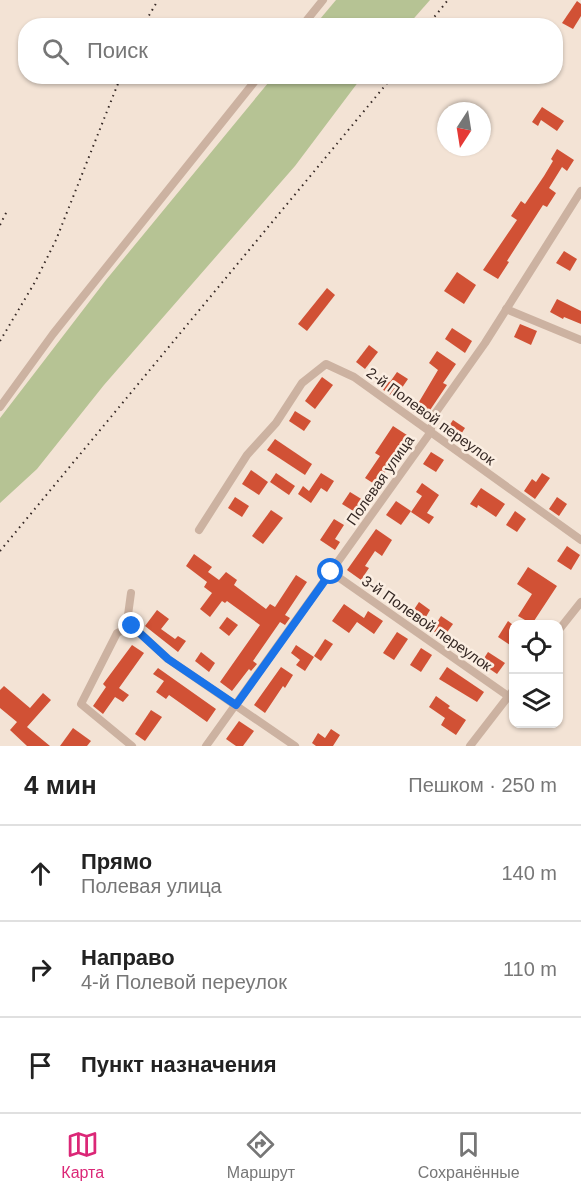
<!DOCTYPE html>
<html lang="ru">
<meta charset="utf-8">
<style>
body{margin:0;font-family:Helvetica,sans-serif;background:#f6f6f6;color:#222}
.controls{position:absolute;right:18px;bottom:18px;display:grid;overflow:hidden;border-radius:12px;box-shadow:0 2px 4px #0004}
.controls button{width:54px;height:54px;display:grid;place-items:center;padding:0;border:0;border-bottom:2px solid #e0e0e0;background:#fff;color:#222;font:30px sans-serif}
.compass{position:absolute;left:437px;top:102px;width:54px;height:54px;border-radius:50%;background:#fff;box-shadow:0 2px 4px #0004;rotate:192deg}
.stop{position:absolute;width:18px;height:18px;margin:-14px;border:4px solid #1a73e8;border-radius:50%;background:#fff}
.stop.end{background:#1a73e8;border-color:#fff;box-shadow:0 2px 6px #0008}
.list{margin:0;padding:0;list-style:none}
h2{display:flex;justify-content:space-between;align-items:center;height:78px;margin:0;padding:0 24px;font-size:26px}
h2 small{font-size:20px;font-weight:400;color:#767676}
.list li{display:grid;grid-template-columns:39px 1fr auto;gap:18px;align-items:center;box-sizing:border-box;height:96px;padding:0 24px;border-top:2px solid #e0e0e0}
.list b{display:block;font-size:22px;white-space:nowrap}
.list p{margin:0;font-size:20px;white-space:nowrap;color:#767676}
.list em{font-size:20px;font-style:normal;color:#767676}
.icon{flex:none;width:33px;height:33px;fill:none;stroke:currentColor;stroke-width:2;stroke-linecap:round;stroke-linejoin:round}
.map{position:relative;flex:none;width:581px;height:746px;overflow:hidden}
.search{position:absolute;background:#fff;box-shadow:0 2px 4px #0004;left:18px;right:18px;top:18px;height:66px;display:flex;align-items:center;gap:15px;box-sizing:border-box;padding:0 21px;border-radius:24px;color:#767676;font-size:22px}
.sheet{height:366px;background:#fff}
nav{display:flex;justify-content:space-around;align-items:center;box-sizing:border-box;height:84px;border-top:2px solid #e0e0e0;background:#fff;font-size:16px;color:#767676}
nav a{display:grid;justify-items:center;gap:3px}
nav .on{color:#db2777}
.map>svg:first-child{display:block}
</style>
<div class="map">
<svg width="581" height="746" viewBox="0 0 581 746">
<rect width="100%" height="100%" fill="#f3e3d5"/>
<g fill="#b6c394">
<polygon points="336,0 430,0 408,25 315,25"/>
<polygon points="273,77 362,77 295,166 104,385 37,469 0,503 0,418 106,280"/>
</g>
<g fill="#d15135">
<polygon points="577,1 581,4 581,16 573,29 562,23"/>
<polygon points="542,107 564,121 557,131 541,120 538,126 532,122"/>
<polygon points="557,149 574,160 567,171 562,167 549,188 556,193 547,207 543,205 507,261 509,262 498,279 483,270 517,220 511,216 521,201 525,204 544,176 553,161 551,159"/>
<polygon points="564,251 577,259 570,271 556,263"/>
<polygon points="457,272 476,285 464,304 444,291"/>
<polygon points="327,288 335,295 307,331 298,324"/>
<polygon points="557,299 581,311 581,324 564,317 563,319 550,312"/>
<polygon points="520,324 537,331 531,345 514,337"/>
<polygon points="452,328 472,341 465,353 445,339"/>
<polygon points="369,345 378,352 365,369 356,362"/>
<polygon points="437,351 456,364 443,383 447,385 424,419 413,412 438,370 429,363"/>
<polygon points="397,372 408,379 395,398 376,385 381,377 390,382"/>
<polygon points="322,377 333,385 315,409 305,401"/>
<polygon points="295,411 311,421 304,431 289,421"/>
<polygon points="453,420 465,428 456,442 444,434"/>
<polygon points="393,426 410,437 376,485 365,478 380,456 375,453"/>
<polygon points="275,439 312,464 305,475 267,450"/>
<polygon points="431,452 444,460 436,472 423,464"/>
<polygon points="251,470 268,482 259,495 242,484"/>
<polygon points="276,473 295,486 289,495 270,482"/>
<polygon points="321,473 334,481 327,492 321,488 311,503 298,494 303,486 309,491"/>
<polygon points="542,473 550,478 535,499 524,491 532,479 536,482"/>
<polygon points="422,483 439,495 427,513 434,517 429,524 411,512 422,496 416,492"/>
<polygon points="481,488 505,504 496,517 478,505 477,508 470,504"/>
<polygon points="350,492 363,500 355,512 342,504"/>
<polygon points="235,497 249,506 242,517 228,508"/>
<polygon points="557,497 567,504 559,516 549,509"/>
<polygon points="396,501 411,511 401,525 386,515"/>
<polygon points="271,510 283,518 263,544 252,536"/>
<polygon points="515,511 526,519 517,532 506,525"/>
<polygon points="334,519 344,525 335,539 340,542 335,550 320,540"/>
<polygon points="376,529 392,540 382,556 375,551 365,566 369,568 361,580 347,570"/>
<polygon points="567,546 580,555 571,570 557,561"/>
<polygon points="194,554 212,567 208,572 219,580 226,572 237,580 234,585 266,609 270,604 275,607 296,575 307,582 285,615 290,618 285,625 280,622 253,661 257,664 251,671 249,669 232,691 220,682 260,625 227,601 225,603 222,601 210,617 200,609 212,593 204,587 207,582 186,566"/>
<polygon points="528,567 557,586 532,624 518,616 532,594 517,584"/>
<polygon points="419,602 430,610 423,622 411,614"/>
<polygon points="344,604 364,618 368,611 383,621 374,634 357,622 349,633 332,621"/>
<polygon points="157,610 169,619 161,629 175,639 178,636 186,641 178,652 145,626"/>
<polygon points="441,616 453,624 443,638 432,630"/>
<polygon points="227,617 238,625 229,636 219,628"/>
<polygon points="508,621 513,625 513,647 498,637"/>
<polygon points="397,632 408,639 394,660 383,653"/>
<polygon points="325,639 333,644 321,661 314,656"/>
<polygon points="132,645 144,653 119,688 129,695 123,702 115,697 103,714 93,706 106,687 103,684"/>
<polygon points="296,645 314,657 305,671 296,665 300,660 291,653"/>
<polygon points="421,648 432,655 421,672 410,665"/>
<polygon points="201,652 215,663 209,672 195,661"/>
<polygon points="488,652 505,663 497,674 481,663"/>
<polygon points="281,667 293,675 285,688 283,686 265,713 254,705"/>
<polygon points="447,667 484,692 477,702 439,679"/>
<polygon points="158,668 216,709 207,722 169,695 166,699 156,692 164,681 153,674"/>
<polygon points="4,686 30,708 43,693 51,700 27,727 50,746 27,746 10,730 17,722 0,708 0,690"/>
<polygon points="436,696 450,706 448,708 466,720 456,735 441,725 445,718 429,707"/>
<polygon points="151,710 162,717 145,741 135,734"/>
<polygon points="239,721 254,731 243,746 236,746 226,739"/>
<polygon points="73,728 91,741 87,746 60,746"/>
<polygon points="331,729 340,735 333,746 316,746 312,743 318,733 325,738"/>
</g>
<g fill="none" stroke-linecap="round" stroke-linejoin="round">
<g stroke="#ccb2a1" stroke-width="8">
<polyline points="302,26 323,0"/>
<polyline points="506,309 581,340"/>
<polyline points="0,407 53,334 259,76"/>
<polyline points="199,530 247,455 276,423 302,383 326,364 354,377 581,540"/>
<polyline points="331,572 508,696"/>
<polyline points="131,593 128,615 132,626 168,659 295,746"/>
<polyline points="132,626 117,633 81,704 132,746"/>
<polyline points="558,631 581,602"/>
<polyline points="206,746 430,433 434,415 485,343 581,191"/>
<polyline points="470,746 514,689"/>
</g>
<g stroke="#352824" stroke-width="2" stroke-dasharray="1.5 4.5" stroke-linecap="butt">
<polyline points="143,26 158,0"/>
<polyline points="427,26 448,0"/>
<polyline points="0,225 8,209"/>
<polyline points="0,341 35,282 56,240 121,76"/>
<polyline points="0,551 393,76"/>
</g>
</g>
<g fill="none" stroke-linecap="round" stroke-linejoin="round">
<polyline stroke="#1a73e8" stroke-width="8" points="132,626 168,659 236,705 331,572"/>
</g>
<g text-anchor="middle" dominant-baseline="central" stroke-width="5" stroke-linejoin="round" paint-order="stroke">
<g font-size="15" fill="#352824" stroke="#fbeee2">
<text transform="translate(431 416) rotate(36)">2-й Полевой переулок</text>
<text transform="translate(380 480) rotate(-55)">Полевая улица</text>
<text transform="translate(427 623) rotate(35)">3-й Полевой переулок</text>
</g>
</g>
</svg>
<div class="controls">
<button><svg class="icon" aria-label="locate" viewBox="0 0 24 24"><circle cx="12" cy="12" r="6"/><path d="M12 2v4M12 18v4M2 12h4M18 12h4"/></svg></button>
<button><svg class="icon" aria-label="layers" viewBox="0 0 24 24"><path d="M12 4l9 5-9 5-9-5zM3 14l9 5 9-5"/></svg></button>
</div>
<svg class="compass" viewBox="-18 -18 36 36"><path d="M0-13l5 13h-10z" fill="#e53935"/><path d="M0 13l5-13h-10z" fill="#767676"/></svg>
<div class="stop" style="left:331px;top:572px"></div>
<div class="stop end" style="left:132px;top:626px"></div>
<div class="search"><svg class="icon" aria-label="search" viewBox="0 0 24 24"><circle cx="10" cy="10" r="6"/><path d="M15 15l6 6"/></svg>Поиск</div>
</div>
<section class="sheet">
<h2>4 мин<small>Пешком · 250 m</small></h2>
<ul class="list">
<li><svg class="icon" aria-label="ahead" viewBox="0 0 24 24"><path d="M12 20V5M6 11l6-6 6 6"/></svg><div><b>Прямо</b><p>Полевая улица</p></div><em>140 m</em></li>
<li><svg class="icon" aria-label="right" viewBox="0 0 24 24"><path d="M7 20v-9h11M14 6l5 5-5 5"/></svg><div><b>Направо</b><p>4-й Полевой переулок</p></div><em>110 m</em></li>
<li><svg class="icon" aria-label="arrive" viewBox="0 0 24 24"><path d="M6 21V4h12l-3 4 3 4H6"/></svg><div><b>Пункт назначения</b></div></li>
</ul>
</section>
<nav>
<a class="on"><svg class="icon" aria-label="map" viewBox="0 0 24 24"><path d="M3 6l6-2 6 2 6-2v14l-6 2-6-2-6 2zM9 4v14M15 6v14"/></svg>Карта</a>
<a><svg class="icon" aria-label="directions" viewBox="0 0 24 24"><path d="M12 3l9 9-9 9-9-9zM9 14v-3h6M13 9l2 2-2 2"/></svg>Маршрут</a>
<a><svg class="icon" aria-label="saved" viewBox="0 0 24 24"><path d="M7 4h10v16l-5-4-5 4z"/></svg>Сохранённые</a>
</nav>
